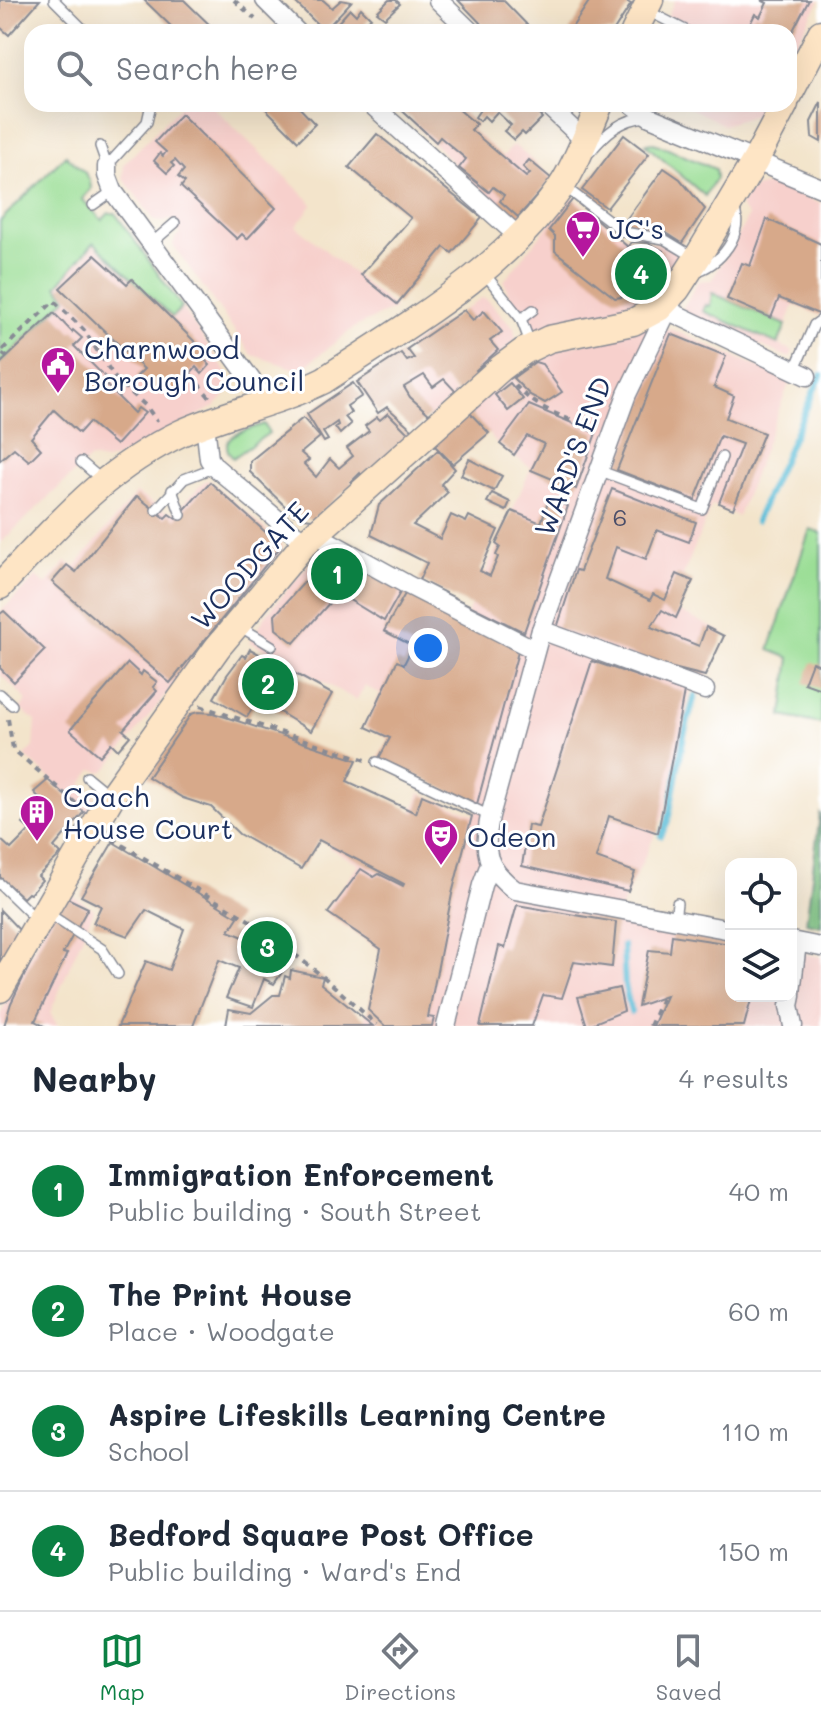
<!DOCTYPE html>
<meta charset="utf-8">
<style>
body{margin:0;font-family:Mali,sans-serif;background:#f6f6f7;color:#1f2937}
.controls{position:absolute;right:24px;bottom:24px;display:grid;overflow:hidden;border-radius:16px;box-shadow:0 8px 32px #0002}
.controls button{width:72px;height:72px;display:grid;place-items:center;padding:0;border:0;border-bottom:2px solid #e0e1e3;background:#fff;color:#1f2937;font:40px sans-serif}
.you{position:absolute;left:428px;top:648px;width:28px;height:28px;margin:-20px;border:6px solid #fff;border-radius:50%;background:#1a73e8;box-shadow:0 0 0 12px #1a73e833}
.badge{display:grid;place-items:center;width:52px;height:52px;border-radius:50%;background:#0b8043;color:#fff;font-size:26px;font-weight:700}
.pin{position:absolute;translate:-50% -50%;border:4px solid #fff;box-shadow:0 2px 8px #0006}
.list{margin:0;padding:0;list-style:none}
h2{display:flex;justify-content:space-between;align-items:center;height:104px;margin:0;padding:0 32px;font-size:34px}
h2 small{font-size:26px;font-weight:400;color:#747a83}
.list li{display:grid;grid-template-columns:52px 1fr auto;gap:24px;align-items:center;box-sizing:border-box;height:120px;padding:0 32px;border-top:2px solid #e0e1e3}
.list b{display:block;font-size:30px;white-space:nowrap}
.list p{margin:0;font-size:26px;white-space:nowrap;color:#747a83}
.list em{font-size:26px;font-style:normal;color:#747a83}
.icon{flex:none;width:44px;height:44px;fill:none;stroke:currentColor;stroke-width:2;stroke-linecap:round;stroke-linejoin:round}
.map{position:relative;flex:none;width:821px;height:1026px;overflow:hidden}
.search{position:absolute;background:#fff;box-shadow:0 8px 32px #0002;left:24px;right:24px;top:24px;height:88px;display:flex;align-items:center;gap:20px;box-sizing:border-box;padding:0 28px;border-radius:24px;color:#747a83;font-size:30px}
.sheet{height:584px;background:#fff}
nav{display:flex;justify-content:space-around;align-items:center;box-sizing:border-box;height:112px;border-top:2px solid #e0e1e3;background:#fff;font-size:22px;color:#747a83}
nav a{display:grid;justify-items:center;gap:4px}
nav .on{color:#0b8043}
.map>svg:first-child{display:block}
</style>
<div class="map">
<svg width="821" height="1026" viewBox="0 0 821 1026">
<rect width="100%" height="100%" fill="#fff"/>
<filter id="ink" filterUnits="userSpaceOnUse"><feTurbulence type="fractalNoise" baseFrequency=".0125" numOctaves="2"/><feDisplacementMap in="SourceGraphic" scale="16" xChannelSelector="R" yChannelSelector="G"/><feConvolveMatrix kernelMatrix="1 2 1 2 8 2 1 2 1" color-interpolation-filters="sRGB"/></filter>
<filter id="wash" filterUnits="userSpaceOnUse"><feTurbulence type="fractalNoise" baseFrequency=".006" numOctaves="4" result="noise"/><feDisplacementMap in="SourceGraphic" scale="32" xChannelSelector="R" yChannelSelector="G"/><feGaussianBlur stdDeviation="1.8" result="paint"/><feColorMatrix in="noise" values="0 0 0 0 0 0 0 0 0 0 0 0 0 0 0 0 0 1.4 0 .05"/><feComposite in="paint" operator="in"/></filter>
<g filter="url(#wash)">
<rect width="100%" height="100%" fill="#f3e4cb"/>
<g fill="#f7d0cc">
<polygon points="675,0 820,0 789,56 789,32 660,32"/>
<polygon points="182,104 210,104 313,204 296,226 395,308 355,327 300,370 252,355 173,245 176,237 181,233 171,219 164,222 155,221 123,178 124,164"/>
<polygon points="428,104 460,104 458,107 476,124 472,130 503,156 514,145 553,178 518,218 472,183 412,121"/>
<polygon points="682,104 763,104 758,114 724,125"/>
<polygon points="769,185 782,187 821,204 821,316 794,305 779,345 793,351 790,358 687,314 683,308 698,281 712,280 738,236 748,216 740,206 749,192 757,187"/>
<polygon points="572,196 617,232 629,238 667,245 681,253 649,304 641,312 531,333 531,325 509,296 504,281"/>
<polygon points="48,235 80,262 94,245 173,318 183,308 227,374 228,386 224,397 214,407 117,458 105,461 90,458 0,543 0,285"/>
<polygon points="482,298 488,300 514,328 516,339 481,374 458,347 434,367 456,394 429,418 411,399 403,386 424,374 406,348"/>
<polygon points="648,326 673,330 790,381 738,516 712,505 670,607 723,633 707,677 690,693 665,813 617,916 731,939 731,996 791,996 791,951 821,957 821,1026 361,1026 368,1011 380,950 325,912 359,864 329,848 351,809 405,834 420,793 475,815 479,805 378,758 389,738 365,727 380,694 365,686 356,700 250,642 266,615 314,558 323,554 333,554 465,619 531,468 496,443 468,409 536,355"/>
<polygon points="209,480 280,542 283,548 106,770 100,772 93,769 82,784 95,798 87,812 25,756 34,747 36,721 20,709 27,700 0,674 0,612 36,577 46,585 66,562 75,567 136,493 161,509 174,513 205,481"/>
<polygon points="63,890 94,909 50,1013 58,1026 0,1026 0,1015"/>
</g>
<g fill="#9bde96" stroke="#5b867a" stroke-width="2">
<polygon points="654,143 715,169 716,178 705,196 645,144"/>
<polygon points="66,155 85,173 90,181 91,189 82,199 102,220 109,213 115,213 182,307 172,317 94,242 57,286 67,298 0,364 0,221"/>
<polygon points="712,293 786,325 778,344 703,311 706,305 710,306"/>
<path d="M264 424 269 433 233 458C213 436 248 430 264 424Z"/>
<polygon points="810,529 821,533 821,724 782,716 790,658 769,650"/>
</g>
<polygon fill="#7cbd7f" stroke="#4c766e" stroke-width="2" points="820,814 821,815 821,926 806,923"/>
<g fill="none" stroke-linecap="round" stroke-linejoin="round">
<g stroke="#59bcd7" stroke-width="6">
<polyline points="756,521 821,375"/>
<polyline points="661,836 668,821 684,735 695,696"/>
<polyline points="623,946 625,986 631,1012"/>
</g>
</g>
<g id="blocks">
<g fill="#d7a98a">
<polygon points="0,0 40,0 9,35 0,27"/>
<polygon points="144,0 184,0 217,32 177,32"/>
<polygon points="293,0 323,0 332,8 341,0 351,2 324,31"/>
<polygon points="389,0 396,0 400,4 385,18 377,12"/>
<polygon points="458,0 503,0 534,32 489,32"/>
<polygon points="590,0 624,0 631,4 613,32 569,32"/>
<polygon points="761,0 809,0 789,38 789,32 747,30 755,14 760,17 767,3"/>
<polygon points="361,8 371,18 365,23 374,32 339,32 334,27 350,9 356,15"/>
<polygon points="821,102 821,142 812,137 811,122"/>
<polygon points="261,104 296,104 315,124 298,141"/>
<polygon points="395,104 458,104 456,107 476,124 471,130 526,177 530,174 523,167 529,160 552,179 518,217 500,201 504,195 493,187 489,192 459,168 466,159 440,137 436,142"/>
<polygon points="484,104 528,104 542,118 525,135 522,132 514,140 504,131 511,125 497,112 489,121 484,116 480,121 475,117"/>
<polygon points="181,114 276,208 247,239 242,234 237,239 181,187 185,182 178,177 184,170 175,160 171,163 174,166 167,173 154,161 160,153 163,156 166,152 155,142"/>
<polygon points="377,134 482,218 452,253 444,247 397,304 361,275 411,218 349,167"/>
<polygon points="624,135 649,154 607,208 582,190"/>
<polygon points="664,168 680,179 705,209 682,243 654,225 645,230 634,230 623,224"/>
<polygon points="573,199 628,247 632,242 648,243 663,251 636,295 615,298 555,251 555,236 549,230"/>
<polygon points="767,219 821,244 821,315 779,298 771,318 727,299 742,263 750,266"/>
<polygon points="95,255 127,284 132,279 205,352 201,356 210,365 202,374 196,367 183,381 190,387 178,397 171,389 167,392 160,385 154,391 137,376 144,369 60,288"/>
<polygon points="464,310 473,320 484,311 502,332 490,341 498,350 476,370 480,374 457,393 444,379 433,387 424,375 404,387 410,397 430,415 413,430 387,407 378,413 357,382 401,353 407,361 414,358 407,349"/>
<polygon points="54,313 72,332 73,330 82,338 74,346 107,379 104,383 134,413 138,408 145,413 116,445 89,422 79,433 54,410 31,438 41,449 29,461 14,448 0,460 0,364"/>
<polygon points="671,334 726,356 714,387 734,396 726,418 764,433 733,509 719,503 742,444 720,436 695,500 617,470"/>
<polygon points="535,362 542,364 562,392 545,403 530,395 513,378"/>
<polygon points="353,383 362,396 347,406 351,413 345,417 351,424 340,434 335,427 338,425 337,422 323,432 328,440 324,442 307,414"/>
<polygon points="510,383 523,399 508,411 495,395"/>
<polygon points="529,405 596,433 576,489 531,470 544,444 527,436 514,455 500,444"/>
<polygon points="469,412 489,433 453,464 433,444"/>
<polygon points="388,413 409,434 363,477 360,473 351,482 353,484 312,519 304,518 297,512 294,515 250,472 250,461 303,418 320,437 301,453 309,460 304,464 316,477 330,459 339,468 353,456 347,448 369,431 365,426 377,417 380,420"/>
<polygon points="438,450 455,469 441,484 448,492 413,525 440,539 451,515 466,522 469,516 498,530 480,571 490,576 498,557 496,555 500,547 496,544 512,511 541,523 549,499 568,506 524,632 419,580 427,563 371,535 379,505"/>
<polygon points="469,459 502,476 494,491 461,475"/>
<polygon points="210,482 281,546 170,683 52,582 67,565 76,572 137,496 165,518 169,514 176,519"/>
<polygon points="612,489 696,522 689,542 657,530 646,559 616,547 605,579 650,600 653,594 665,600 677,574 693,581 676,618 662,610 651,627 699,646 706,627 724,636 705,676 665,666 557,628 576,570 580,571"/>
<polygon points="492,493 510,502 506,511 487,502"/>
<polygon points="349,562 401,591 384,621 338,593 294,643 276,629 275,615 315,570"/>
<polygon points="406,592 519,648 477,804 379,758 390,738 366,727 397,661 404,664 413,646 384,631"/>
<polygon points="4,611 45,650 14,682 0,668 0,614"/>
<polygon points="250,649 332,694 311,731 261,701 258,706 255,704 247,717 214,698 227,675 242,655 246,657"/>
<polygon points="592,661 684,692 658,833 609,816 596,858 635,872 628,891 522,866 528,825 538,827"/>
<polygon points="812,662 821,665 821,689 804,683"/>
<polygon points="128,663 141,675 143,671 157,682 153,687 157,691 123,730 130,736 118,750 111,743 100,756 70,730"/>
<polygon points="198,712 213,713 357,760 347,781 416,813 422,795 472,816 452,894 428,1017 434,1018 432,1026 385,1026 368,1010 381,949 328,913 361,869 374,877 379,874 403,886 404,884 319,840 301,869 239,834 211,807 183,798 148,777 191,714"/>
<polygon points="48,780 84,812 54,847 61,854 38,876 42,880 30,894 28,893 23,898 0,877 0,839 11,849 30,830 23,824 43,802 34,792"/>
<polygon points="113,842 238,917 229,931 253,941 259,933 293,956 274,984 264,979 253,1007 226,998 239,968 219,960 193,1026 118,1026 146,961 169,970 184,929 146,910 128,936 93,923 101,906 81,896"/>
<polygon points="63,896 88,908 63,953 67,954 35,1021 44,1026 4,1026 11,1003"/>
<polygon points="517,905 616,922 612,967 574,962 562,998 543,995 532,1026 480,1026 499,946 505,948"/>
<polygon points="0,910 24,935 0,969"/>
<polygon points="672,935 731,944 731,996 752,996 744,1026 653,1026 666,996 638,1006 649,950 670,952"/>
<polygon points="291,970 323,977 321,984 373,1026 226,1026 229,1009 251,1013 273,995 280,995 285,976 290,978"/>
<polygon points="619,988 624,1011 587,1026 578,997"/>
</g>
</g>
</g>
<g filter="url(#ink)">
<use href="#blocks" fill-opacity="0" stroke="#878a94" stroke-width="2"/>
<g fill="none" stroke-linecap="round" stroke-linejoin="round">
<g stroke="#878a94" stroke-width="12">
<g id="lane">
<polyline points="54,0 86,32"/>
<polyline points="646,10 689,32"/>
<polyline points="100,146 107,166"/>
<path d="M590 152C606 133 621 119 647 117"/>
<polyline points="107,166 147,122 151,104"/>
<polyline points="565,187 624,232 664,239 694,257"/>
<polyline points="93,205 113,191"/>
<polyline points="153,242 175,223"/>
<path d="M694 272C719 267 747 232 733 206"/>
<polyline points="485,274 521,319 531,345"/>
<polyline points="521,319 533,310"/>
<polyline points="794,371 814,325 821,320"/>
<polyline points="81,462 103,481"/>
<polyline points="598,470 702,509 722,457"/>
<polyline points="172,490 181,515"/>
<polyline points="156,510 184,479 215,467"/>
<polyline points="239,626 272,646"/>
<polyline points="0,694 12,705"/>
<polyline points="377,762 490,816"/>
<polyline points="87,777 109,795"/>
<polyline points="0,884 37,920"/>
<polyline points="46,912 102,949 118,974"/>
<polyline points="675,920 677,903"/>
</g>
</g>
<g stroke="#878a94" stroke-width="21">
<g id="street">
<polyline points="265,0 297,32"/>
<polyline points="438,0 471,32"/>
<polyline points="371,104 519,237"/>
<polyline points="546,104 584,140"/>
<polyline points="632,104 650,117 821,188"/>
<polyline points="107,166 107,175 113,191 268,403"/>
<path d="M674 297 627 394 541 630 490 816C483 852 485 867 515 890L731 930"/>
<polyline points="669,311 807,376"/>
<polyline points="205,424 209,459 215,467 305,543"/>
<polyline points="315,534 406,584 535,650"/>
<polyline points="541,630 705,690"/>
<polyline points="791,941 821,947"/>
<polyline points="791,993 797,943"/>
<polyline points="791,996 789,1006 793,1026"/>
<polyline points="446,1026 482,885 490,864"/>
</g>
</g>
<g stroke="#878a94" stroke-width="29">
<g id="secondary">
<polyline points="634,32 650,0"/>
<polyline points="789,95 821,33"/>
<path d="M0 586C58 525 103 470 181 433 227 412 278 403 324 380 409 324 502 272 561 187 577 163 588 131 600 104"/>
<polyline points="0,989 111,797 217,648 305,543 501,368 524,351 549,339 633,322 659,308 677,289 697,258 755,161 785,104"/>
</g>
</g>
<g stroke="#878a94" stroke-width="4" stroke-dasharray="6 6" stroke-linecap="butt">
<polyline points="234,0 255,19"/>
<polyline points="7,357 0,352 54,301 84,330 115,378 146,406 157,421"/>
<polyline points="190,374 211,399"/>
<path d="M515 385C535 409 569 419 597 430"/>
<polyline points="200,706 366,760"/>
<polyline points="8,719 13,749 80,807"/>
<polyline points="112,839 257,925 326,979 377,1025"/>
<polyline points="650,1026 662,998"/>
</g>
<use href="#lane" stroke="#fff" stroke-width="9"/>
<use href="#street" stroke="#fff" stroke-width="18"/>
<use href="#secondary" stroke="#fee5c5" stroke-width="26"/>
</g>
</g>
<defs>
<g id="supermarket-pin" transform="scale(1.8)"><path d="M0 17L-7.5 6A9.5 9.5 0 1 1 7.5 6Z" fill="#b5179e" stroke="#fff"/><path d="M-6-5.5h2.5l.6 2H6L4.5 2H-2.5L-4.4-4H-6ZM-1.5 3.2a1.3 1.3 0 1 0 .1 0ZM3 3.2a1.3 1.3 0 1 0 .1 0Z" fill="#fff"/></g>
<g id="civic-pin" transform="scale(1.8)"><path d="M0 17L-7.5 6A9.5 9.5 0 1 1 7.5 6Z" fill="#b5179e" stroke="#fff"/><path d="M-.6-6.5H3V-4.5H.6V-3L4-1V1h2V6H-6V1h2V-1L-.6-3ZM-1.2 2.5V6h2.4V2.5Z" fill="#fff"/></g>
<g id="building-pin" transform="scale(1.8)"><path d="M0 17L-7.5 6A9.5 9.5 0 1 1 7.5 6Z" fill="#b5179e" stroke="#fff"/><path d="M-4-6H4V6H1V3H-1V6H-4ZM-2.5-4.3h1.7v1.8h-1.7ZM.8-4.3h1.7v1.8H.8ZM-2.5-1h1.7V.8h-1.7ZM.8-1h1.7V.8H.8Z" fill="#fff"/></g>
<g id="theatre-pin" transform="scale(1.8)"><path d="M0 17L-7.5 6A9.5 9.5 0 1 1 7.5 6Z" fill="#b5179e" stroke="#fff"/><path d="M-5-5.5Q0-4 5-5.5V0Q5 5 0 6Q-5 5-5 0ZM-3.3-2.5H-1v1.5H-3.3ZM1-2.5H3.3v1.5H1ZM-2.8 1Q0 5.5 2.8 1Z" fill="#fff"/></g>
</defs>
<g fill-rule="evenodd">
<use href="#supermarket-pin" x="583" y="228"/>
<use href="#civic-pin" x="58" y="364"/>
<use href="#building-pin" x="37" y="812"/>
<use href="#theatre-pin" x="441" y="836"/>
</g>
<g text-anchor="middle" dominant-baseline="central" stroke-width="6" stroke-linejoin="round" paint-order="stroke">
<g font-size="24" fill="#4a4e69">
<text x="620" y="516">6</text>
</g>
<g font-size="28" fill="#1b2f5e" stroke="#fff" text-anchor="start">
<text x="609" y="228">JC's</text>
<text x="84" y="348">Charnwood<tspan x="84" dy="32">Borough Council</tspan></text>
<text x="63" y="796">Coach<tspan x="63" dy="32">House Court</tspan></text>
<text x="467" y="836">Odeon</text>
</g>
<g font-size="28" fill="#1b2f5e" stroke="#fff">
<text transform="translate(572 456) rotate(-69)">WARD'S END</text>
<text transform="translate(249 565) rotate(-48)">WOODGATE</text>
</g>
</g>
</svg>
<div class="controls">
<button><svg class="icon" aria-label="locate" viewBox="0 0 24 24"><circle cx="12" cy="12" r="6"/><path d="M12 2v4M12 18v4M2 12h4M18 12h4"/></svg></button>
<button><svg class="icon" aria-label="layers" viewBox="0 0 24 24"><path d="M12 4l9 5-9 5-9-5zM3 14l9 5 9-5"/></svg></button>
</div>
<div class="you"></div>
<div class="pin badge" style="left:337px;top:574px">1</div>
<div class="pin badge" style="left:268px;top:684px">2</div>
<div class="pin badge" style="left:267px;top:947px">3</div>
<div class="pin badge" style="left:641px;top:274px">4</div>
<div class="search"><svg class="icon" aria-label="search" viewBox="0 0 24 24"><circle cx="10" cy="10" r="6"/><path d="M15 15l6 6"/></svg>Search here</div>
</div>
<section class="sheet">
<h2>Nearby<small>4 results</small></h2>
<ul class="list">
<li><span class="badge">1</span><div><b>Immigration Enforcement</b><p>Public building · South Street</p></div><em>40 m</em></li>
<li><span class="badge">2</span><div><b>The Print House</b><p>Place · Woodgate</p></div><em>60 m</em></li>
<li><span class="badge">3</span><div><b>Aspire Lifeskills Learning Centre</b><p>School</p></div><em>110 m</em></li>
<li><span class="badge">4</span><div><b>Bedford Square Post Office</b><p>Public building · Ward's End</p></div><em>150 m</em></li>
</ul>
</section>
<nav>
<a class="on"><svg class="icon" aria-label="map" viewBox="0 0 24 24"><path d="M3 6l6-2 6 2 6-2v14l-6 2-6-2-6 2zM9 4v14M15 6v14"/></svg>Map</a>
<a><svg class="icon" aria-label="directions" viewBox="0 0 24 24"><path d="M12 3l9 9-9 9-9-9zM9 14v-3h6M13 9l2 2-2 2"/></svg>Directions</a>
<a><svg class="icon" aria-label="saved" viewBox="0 0 24 24"><path d="M7 4h10v16l-5-4-5 4z"/></svg>Saved</a>
</nav>
